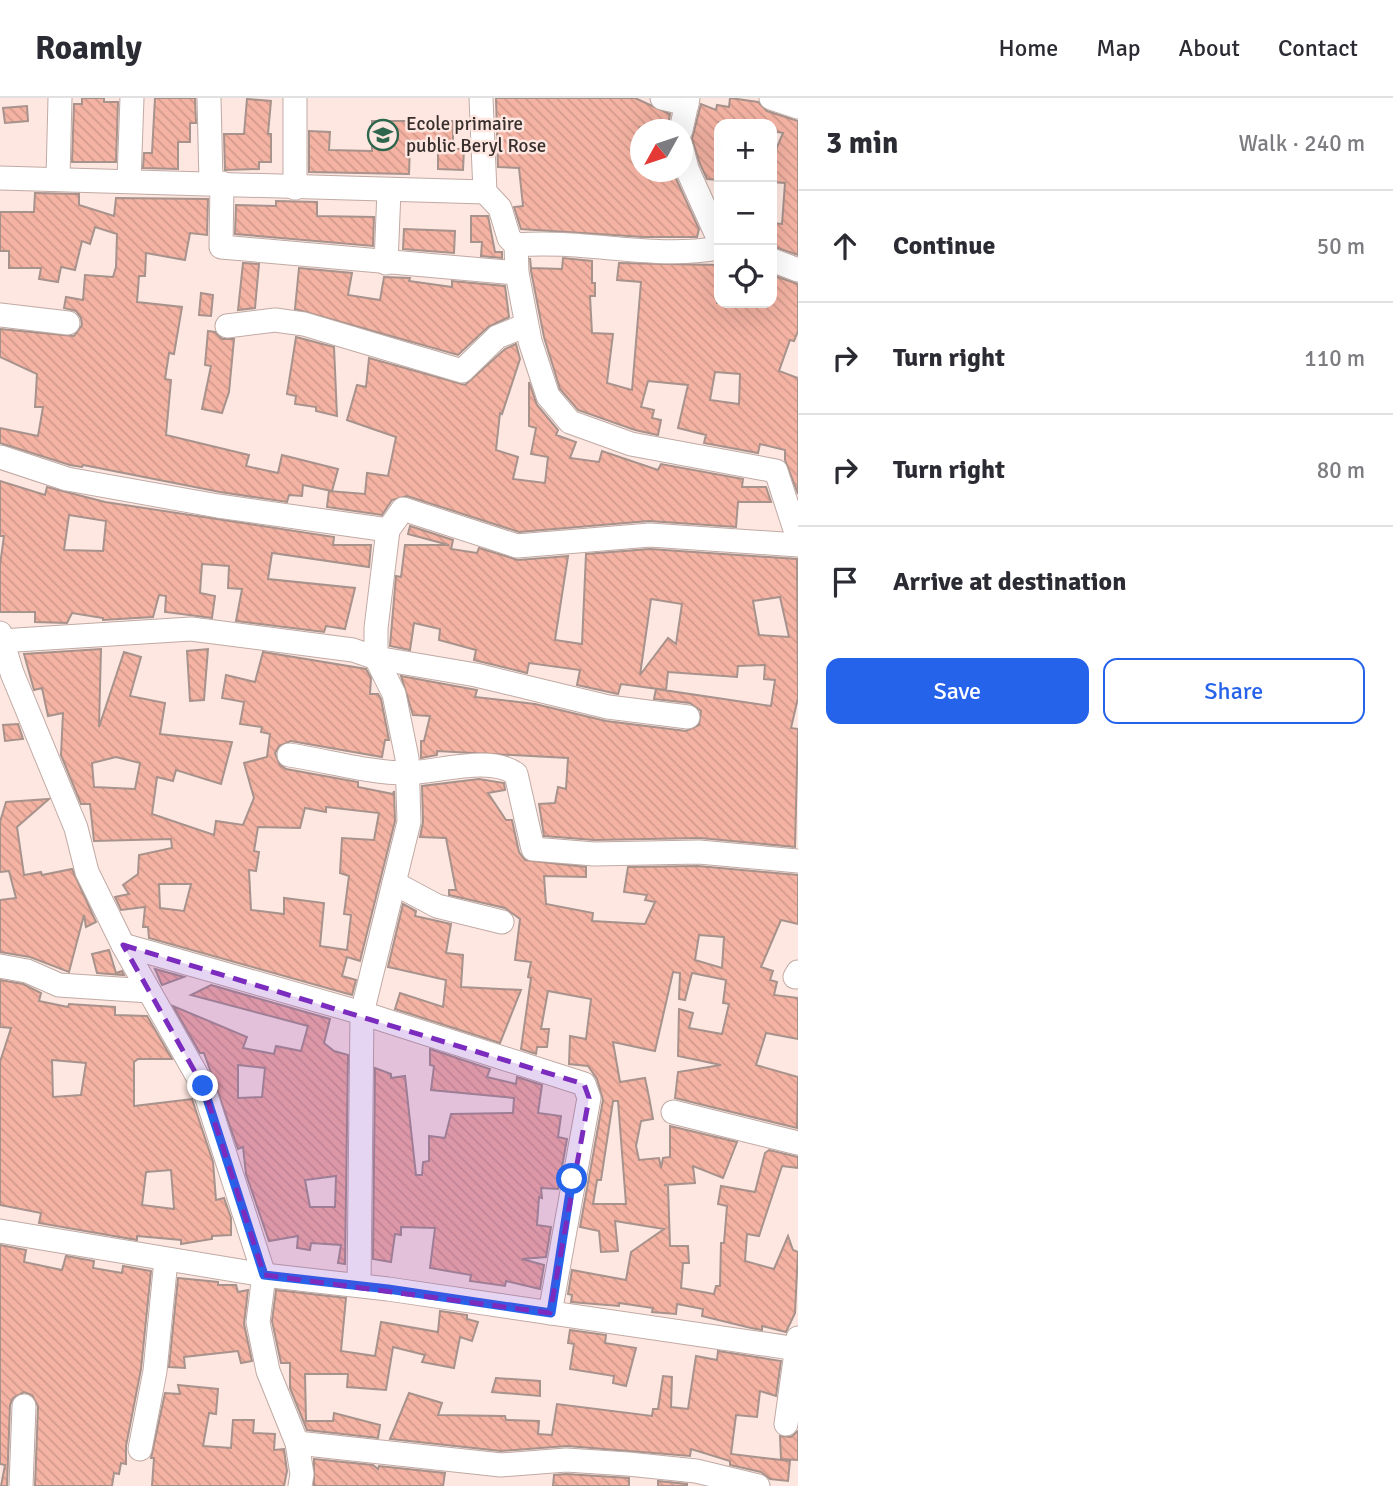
<!DOCTYPE html>
<meta charset="utf-8">
<style>
body{margin:0;font-family:Signika,sans-serif;background:#f7f7f7;color:#2b2b33}
.controls{position:absolute;right:21px;top:21px;display:grid;overflow:hidden;border-radius:14px;box-shadow:0 7px 28px #0002}
.controls button{width:63px;height:63px;display:grid;place-items:center;padding:0;border:0;border-bottom:2px solid #e1e1e2;background:#fff;color:#2b2b33;font:35px sans-serif}
.compass{position:absolute;left:630px;top:21px;width:63px;height:63px;border-radius:50%;background:#fff;box-shadow:0 7px 28px #0002;rotate:230deg}
.stop{position:absolute;width:21px;height:21px;margin:-16px;border:5px solid #2563eb;border-radius:50%;background:#fff}
.stop.end{background:#2563eb;border-color:#fff;box-shadow:0 2px 7px #0008}
.list{margin:0;padding:0;list-style:none}
h2{display:flex;justify-content:space-between;align-items:center;height:91px;margin:0;padding:0 28px;font-size:30px}
h2 small{font-size:23px;font-weight:400;color:#7c7c81}
.list li{display:grid;grid-template-columns:46px 1fr auto;gap:21px;align-items:center;box-sizing:border-box;height:112px;padding:0 28px;border-top:2px solid #e1e1e2}
.list b{display:block;font-size:26px;white-space:nowrap}
.list em{font-size:23px;font-style:normal;color:#7c7c81}
.actions{display:flex;gap:14px;padding:21px 28px}
.actions a{flex:1;padding:16px 0;border:2px solid #2563eb;border-radius:14px;text-align:center;font-size:24px;color:#2563eb}
.actions .main{background:#2563eb;color:#fff}
.icon{flex:none;width:38px;height:38px;fill:none;stroke:currentColor;stroke-width:2;stroke-linecap:round;stroke-linejoin:round}
.map{position:relative;flex:none;width:798px;height:1388px;overflow:hidden}
header{display:flex;align-items:center;gap:42px;box-sizing:border-box;height:98px;padding:0 35px;background:#fff;border-bottom:2px solid #e1e1e2}
header strong{font-size:33px}
nav{display:flex;gap:38px;margin-inline-start:auto;font-size:24px}
main{display:flex}
aside{flex:1;background:#fff}
.map>svg:first-child{display:block}
</style>
<header>
<strong>Roamly</strong>
<nav><a>Home</a><a>Map</a><a>About</a><a>Contact</a></nav>
</header>
<main>
<div class="map">
<svg width="798" height="1388" viewBox="0 0 798 1388">
<defs>
<pattern id="building-back-hatch" width="6" height="6" patternUnits="userSpaceOnUse" patternTransform="scale(1.75)"><rect width="6" height="6" fill="#f5b3a3"/><path d="M-1 5l2 2M0 0l6 6M5-1l2 2" fill="none" stroke="#d39a8d"/></pattern>
</defs>
<rect width="100%" height="100%" fill="#fee7e1"/>
<g fill="url(#building-back-hatch)" stroke="#a7928c" stroke-width="2" fill-rule="evenodd">
<polygon points="82,0 104,0 104,4 118,4 116,64 72,64 74,6 82,6"/>
<polygon points="155,0 195,0 196,25 190,25 190,44 178,44 178,71 143,70 144,55 152,55"/>
<polygon points="496,0 635,0 670,16 667,32 640,29 640,74 673,74 699,131 697,139 644,139 521,131 514,109 523,108 519,70 498,69"/>
<polygon points="730,0 758,4 767,13 798,23 798,157 772,148 772,125 782,126 785,85 772,84 772,61 783,35 772,33 772,26 719,24 719,82 707,81 700,66 692,41 701,6 716,12 717,7 729,9"/>
<polygon points="247,1 271,3 268,36 271,36 271,64 259,64 259,71 225,72 224,36 244,36"/>
<polygon points="27,8 28,23 5,25 3,10"/>
<polygon points="372,23 453,23 453,51 464,51 463,72 438,71 438,46 410,47 409,76 309,74 309,33 330,34 329,52 372,53"/>
<polygon points="35,95 79,96 79,107 114,118 116,100 208,101 207,137 190,135 185,162 146,155 145,178 139,178 137,204 182,209 174,256 169,255 165,281 171,282 166,337 249,357 246,368 278,375 282,357 338,371 332,393 303,387 302,398 289,397 287,404 220,394 83,367 82,369 70,367 0,345 0,330 38,338 43,309 35,309 37,276 0,259 0,231 74,238 82,227 81,220 76,213 64,210 66,199 83,202 85,177 113,179 116,169 117,136 95,129 90,146 82,143 75,172 61,169 58,184 39,181 41,170 9,170 9,153 0,153 0,114 34,114"/>
<polygon points="276,103 317,104 317,118 374,119 373,148 235,136 236,107 276,108"/>
<polygon points="471,118 488,118 495,154 502,154 502,160 481,158 482,144 471,144"/>
<polygon points="404,131 455,133 454,155 403,151"/>
<path d="M530 160 531 170 562 171 563 160 592 163V185H595V198H590L592 235 613 236 607 285 632 292 641 184 617 182 619 165 719 167 717 205H772V177L798 186V233L794 243 790 242 779 273 798 280V396L785 362V352L760 346 758 355 704 345 706 337 678 330 688 287 648 283 641 309 654 312 652 320 661 322 658 337 635 332 578 312 560 291 544 239 531 173ZM715 274 740 276 739 306 710 302Z"/>
<polygon points="243,165 259,166 255,210 238,212"/>
<polygon points="299,170 352,175 348,197 380,202 384,179 410,180 409,183 452,189 452,183 505,188 509,219 488,229 458,257 295,211"/>
<polygon points="201,195 213,197 211,218 199,217"/>
<polygon points="208,233 215,234 222,241 234,241 229,294 222,315 202,311 211,268 205,267"/>
<polygon points="296,239 334,249 337,318 316,313 316,309 295,306 296,298 287,296"/>
<polygon points="516,246 520,261 502,316 500,315 496,352 518,359 513,381 545,385 548,359 531,356 536,330 529,328 529,284 537,307 558,332 556,337 576,344 570,360 599,364 602,353 658,372 661,366 743,381 742,389 766,389 771,404 738,404 736,429 649,423 519,434 407,398 392,402 382,417 327,409 329,393 365,396 367,375 388,378 396,339 347,322 357,287 366,289 369,260 465,287 505,251"/>
<path d="M0 383 45 397 47 389 105 404 334 439 333 447H371L369 469 272 455 268 481 355 490 345 531 326 528 324 534 236 523 242 491 228 490 229 468 202 466 200 495 215 498 212 520 165 514 166 498 159 497 153 519 103 522V520L72 515 67 525 35 524V514H0V467L4 438H0ZM69 417 106 423 103 453 64 452Z"/>
<path d="M410 428 453 442 451 451 477 455 479 450 518 462 568 458 555 542 582 546 586 456 650 451 797 461 798 600 791 630 798 631 795 749 700 740 594 742 544 738 539 706 555 705 558 689 566 691 568 660 437 653V657L421 660V643H424L430 618 413 617 401 578 477 592 475 599 535 606 606 623 686 633 699 627 701 613 690 605 654 601 656 591 771 608 775 582 764 581 765 567 738 568 737 579 668 574 666 592 621 586 618 596 577 587 580 572 529 565 527 575 474 562 476 552 439 542 440 531 414 525 410 552 390 548 396 478 401 479 405 447H449L408 436ZM780 499 789 539 759 537 753 503ZM651 501 682 506 676 546 668 540 640 577Z"/>
<path d="M101 551 99 629 124 554 141 559 130 598 165 605 160 636 232 644 221 686 176 672 173 683 157 679 152 716 214 737 216 723 243 727 254 700 244 665 267 659 270 636 261 634 262 629 240 626 244 604 222 600 226 577 255 584 263 554 366 571 371 580 370 596H378L381 601 389 642H385L382 659 291 643 279 648 275 655 280 667 286 671 358 684V689L393 696 394 693 395 723 360 863 347 859 342 878 356 882 352 897 149 840 148 829H143L145 809 121 812 115 799 129 796 123 787 138 776 139 757 172 750 171 741 94 743 90 706H81L61 657 63 615 48 618 42 590 34 592 24 556ZM116 659 140 665 135 691 94 689 92 665ZM326 709 379 715 374 742 342 740 340 775 349 778 344 816 351 817 347 852 320 848 324 805 284 800V816L251 812 249 772 256 773 259 754 254 753 258 729 300 730 305 710 326 714ZM159 786H191L184 813 160 810Z"/>
<polygon points="208,551 204,602 190,603 187,553"/>
<polygon points="18,626 23,641 5,643 3,627"/>
<path d="M479 681 504 685 505 692 488 695 506 722H512L519 754 525 762 586 769V779L544 778 546 806 593 815 592 823 645 826 655 804 645 802 647 797 624 794 628 769 698 768 798 777V826L781 822 761 869 773 873 770 882 777 884 774 897 798 900V941L766 935 756 967 798 979 797 1030 675 1000 678 974 721 967 678 958 679 911 693 915 689 930 722 936 729 906 723 905 726 882 692 875 685 902 679 901 680 875 673 874 655 953 613 944 620 984 645 980 649 999 653 1021 641 1023 636 1048 639 1062 659 1060 661 1070 663 1060 670 1059V1028L737 1044 723 1080 693 1068 695 1085 664 1087 668 1088 670 1148H688L689 1165H683L681 1190 714 1196 716 1188H720L721 1145H724L727 1108 718 1106 721 1088 755 1094 765 1055 769 1052 798 1059V1070L782 1068 759 1138 747 1136 745 1163 774 1171 788 1138 793 1152 798 1154 795 1215 786 1234 762 1228V1232L751 1230 702 1218 703 1211 677 1206 676 1216 652 1214 653 1210 619 1205V1208L571 1204 572 1197 568 1196 572 1172 626 1182 631 1154 664 1131 615 1123 618 1153 601 1154 599 1133 580 1129 603 1002 597 981 588 968 569 966 570 938 586 941 591 901 548 893 541 931H549L547 949H537L536 956 521 951 531 880 528 879 531 864 515 862 520 821 505 810 449 797V792H456L446 740 420 739 423 724 422 688ZM699 837 724 839 722 870 695 862ZM613 1003H618L626 1106H593L597 1082H601Z"/>
<polygon points="49,701 17,729 24,777 41,774 42,777 72,771 96,824 86,829 84,817 69,874 30,859 0,854 0,802 16,800 9,773 0,774 0,724 6,704"/>
<polygon points="403,806 416,813 415,818 451,826 446,855 463,857 461,889 521,892 500,945 395,911 400,895 443,909 446,882 388,869"/>
<polygon points="109,852 116,875 122,873 124,877 97,875 92,856"/>
<polygon points="155,871 184,879 162,887"/>
<path d="M0 882 23 886 41 895 39 903 68 909 69 906 115 909V917L147 918 172 961H138L134 964V1008L192 1001 213 1064 216 1102 224 1100 231 1120V1137L212 1138V1141L181 1146V1142L137 1138V1142L39 1125 41 1115 0 1107V964L11 930 0 929ZM52 962 86 965 81 997 53 999ZM171 1072 174 1111 142 1107 146 1074Z"/>
<path d="M211 887 330 921 324 945 334 953 348 957 345 1166 338 1165 341 1147 311 1145 310 1152 297 1150 298 1138 269 1143 246 1076 243 1049 238 1051 204 955H200L173 908 247 939 243 950 274 956 276 948 301 953 308 928 191 897ZM238 967 265 970 262 999 238 1000ZM336 1078 335 1109H310L305 1082Z"/>
<polygon points="430,951 490,971 487,979 516,986 517,979 542,987 538,1015 561,1018 558,1039 567,1041 558,1091 541,1090 542,1100 539,1099 537,1127 551,1129 546,1159 522,1161 544,1167 540,1191 506,1183 505,1188 470,1183 471,1177 430,1170 435,1130 401,1129 401,1137 395,1136 391,1164 373,1161 375,970 391,976 391,980 405,978 416,1077 422,1077 423,1064 429,1063 429,1038 445,1040 451,1016 513,1015 514,1000 431,992 434,968 430,967"/>
<polygon points="0,1147 26,1152 24,1164 62,1172 66,1158 94,1163 93,1170 122,1175 123,1168 151,1173 141,1271 126,1348 126,1366 121,1365 119,1376 114,1375 112,1388 35,1388 38,1308 32,1297 24,1294 13,1300 10,1307 7,1388 1,1388 5,1367 0,1366"/>
<polygon points="178,1180 218,1184 218,1187 236,1187 238,1194 248,1192 244,1226 252,1263 241,1265 238,1253 184,1259 185,1270 169,1269"/>
<polygon points="276,1192 346,1200 341,1253 375,1258 381,1224 438,1234 440,1213 467,1217 467,1221 478,1224 472,1243 460,1239 454,1270 422,1264 425,1257 393,1249 386,1292 347,1289 348,1276 305,1276 306,1323 333,1323 334,1315 380,1327 378,1340 307,1332 290,1290 290,1265 281,1265 272,1223"/>
<polygon points="570,1232 606,1237 605,1245 636,1250 626,1288 613,1285 614,1278 570,1271 574,1246 568,1245"/>
<polygon points="718,1253 781,1263 776,1298 760,1293 757,1319 736,1317 731,1356 790,1363 788,1383 770,1381 761,1374 730,1367 730,1363 691,1351 690,1358 567,1348 501,1353 390,1341 409,1295 442,1305 438,1317 505,1318 506,1322 539,1323 538,1336 552,1337 557,1306 652,1318 653,1311 658,1311 663,1278 672,1279 671,1309 688,1311 696,1258 717,1262"/>
<polygon points="496,1280 540,1283 540,1298 492,1294"/>
<polygon points="178,1287 218,1291 216,1316 209,1315 203,1348 231,1350 233,1322 254,1322 253,1335 275,1336 274,1352 284,1351 287,1373 284,1388 152,1388 154,1360 151,1360 165,1295 180,1296"/>
<polygon points="798,1333 798,1362 781,1361 780,1338 791,1339"/>
<polygon points="314,1361 373,1367 378,1371 379,1368 445,1375 443,1388 314,1388"/>
<polygon points="566,1376 629,1380 629,1388 553,1388 554,1377"/>
<polygon points="658,1383 687,1386 687,1388 658,1388"/>
</g>
<g fill="none" stroke-linecap="round" stroke-linejoin="round">
<g stroke="#c0aaa4" stroke-width="25">
<g id="minor">
<polyline points="209,0 211,84"/>
<polyline points="295,0 295,90"/>
<polyline points="481,0 485,94 500,110 509,140 516,147 517,175 530,243 548,298 570,324 631,346 776,373 798,441"/>
<polyline points="662,0 687,6"/>
<polyline points="771,0 798,9"/>
<polyline points="681,32 688,0"/>
<polyline points="682,51 687,71 719,142"/>
<polyline points="0,80 485,94"/>
<polyline points="58,80 60,0"/>
<polyline points="129,82 132,0"/>
<polyline points="222,85 221,149 517,175"/>
<path d="M516 147C585 141 651 162 719 150"/>
<polyline points="772,162 798,172"/>
<polyline points="386,165 389,93"/>
<polyline points="0,217 68,225"/>
<polyline points="227,228 275,222 304,226 462,273 497,239 526,227"/>
<polyline points="0,359 67,381 218,408 388,432"/>
<polyline points="0,535 12,575 76,730 87,774 123,847 203,988 264,1177 258,1224 268,1273 297,1345 302,1376 300,1388"/>
<polyline points="0,543 191,531 353,552 376,560 476,577 608,609 688,619"/>
<path d="M289 657C324 662 374 676 408 675 438 674 491 657 516 676L533 751 594 756 699 754 798 763"/>
<polyline points="394,785 437,808 502,824"/>
<polyline points="123,847 362,915 584,986 589,1000 550,1215"/>
<polyline points="0,868 27,873 59,887 149,893"/>
<polyline points="795,879 798,874"/>
<polyline points="673,1014 798,1045"/>
<polyline points="0,1133 264,1177 388,1191 798,1251"/>
<polyline points="359,1187 362,915 409,724 407,660 394,596 376,560 376,530 388,432 403,411 517,448 650,437 798,447"/>
<polyline points="786,1326 798,1240"/>
<polyline points="297,1345 501,1367 566,1362 628,1366 696,1373 758,1388"/>
<polyline points="140,1351 155,1273 166,1162"/>
<polyline points="21,1388 24,1308"/>
</g>
</g>
<use href="#minor" stroke="#fff" stroke-width="23"/>
</g>
<g fill="none" stroke-linecap="round" stroke-linejoin="round">
<polyline stroke="#2563eb" stroke-width="9" points="203,988 264,1177 388,1191 551,1215 572,1081"/>
</g>
<path fill="#7b2cbf" fill-opacity="0.2" stroke="#7b2cbf" stroke-width="5" stroke-dasharray="14 9" stroke-linejoin="round" d="M123 847 584 986 589 1000 550 1215 264 1177 203 988Z"/>
<defs>
<g id="school-ring" transform="scale(1.575)"><circle r="9.5" fill="#fee7e1" stroke="#2e654d" stroke-width="1.5"/><path d="M0-5L7-2L0 1L-7-2ZM-4 1L0 2.5L4 1V4Q0 6-4 4Z" fill="#2e654d"/></g>
</defs>
<g fill-rule="evenodd">
<use href="#school-ring" x="383" y="37"/>
</g>
<g text-anchor="middle" dominant-baseline="central" stroke-width="5" stroke-linejoin="round" paint-order="stroke">
<g font-size="19" fill="#382f2d" stroke="#fee7e1" text-anchor="start">
<text x="406" y="26">Ecole primaire<tspan x="406" dy="22">public Beryl Rose</tspan></text>
</g>
</g>
</svg>
<div class="controls">
<button>+</button>
<button>−</button>
<button><svg class="icon" aria-label="locate" viewBox="0 0 24 24"><circle cx="12" cy="12" r="6"/><path d="M12 2v4M12 18v4M2 12h4M18 12h4"/></svg></button>
</div>
<svg class="compass" viewBox="-18 -18 36 36"><path d="M0-13l5 13h-10z" fill="#e53935"/><path d="M0 13l5-13h-10z" fill="#7c7c81"/></svg>
<div class="stop" style="left:572px;top:1081px"></div>
<div class="stop end" style="left:203px;top:988px"></div>
</div>
<aside>
<h2>3 min<small>Walk · 240 m</small></h2>
<ul class="list">
<li><svg class="icon" aria-label="ahead" viewBox="0 0 24 24"><path d="M12 20V5M6 11l6-6 6 6"/></svg><div><b>Continue</b></div><em>50 m</em></li>
<li><svg class="icon" aria-label="right" viewBox="0 0 24 24"><path d="M7 20v-9h11M14 6l5 5-5 5"/></svg><div><b>Turn right</b></div><em>110 m</em></li>
<li><svg class="icon" aria-label="right" viewBox="0 0 24 24"><path d="M7 20v-9h11M14 6l5 5-5 5"/></svg><div><b>Turn right</b></div><em>80 m</em></li>
<li><svg class="icon" aria-label="arrive" viewBox="0 0 24 24"><path d="M6 21V4h12l-3 4 3 4H6"/></svg><div><b>Arrive at destination</b></div></li>
</ul>
<div class="actions"><a class="main">Save</a><a>Share</a></div>
</aside>
</main>
